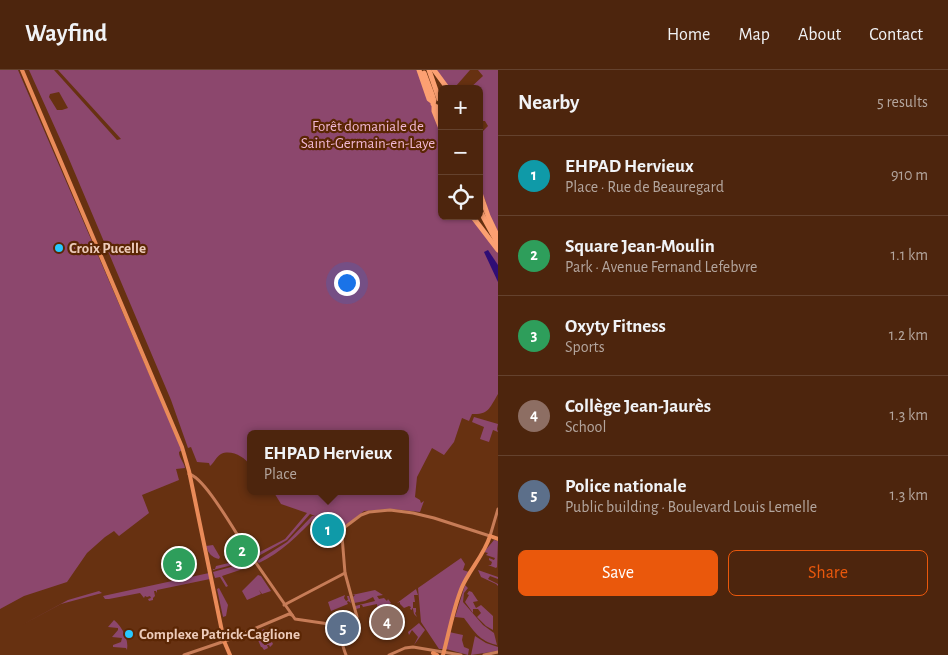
<!DOCTYPE html>
<meta charset="utf-8">
<style>
body{margin:0;font-family:"Alegreya Sans",sans-serif;background:#57311b;color:#f1f3f6}
.controls{position:absolute;right:15px;top:15px;display:grid;overflow:hidden;border-radius:8px;box-shadow:0 1px 4px #0004}
.controls button{width:45px;height:45px;display:grid;place-items:center;padding:0;border:0;border-bottom:1px solid #64422e;background:#4d250d;color:#f1f3f6;font:25px sans-serif}
.you{position:absolute;left:346px;top:212px;width:18px;height:18px;margin:-12px;border:4px solid #fff;border-radius:50%;background:#1a73e8;box-shadow:0 0 0 8px #1a73e833}
.badge{display:grid;place-items:center;width:32px;height:32px;border-radius:50%;background:#ea580c;color:#fff;font-size:16px;font-weight:700}
.pin{position:absolute;translate:-50% -50%;border:2px solid #fff;box-shadow:0 1px 5px #0006}
.popup{position:absolute;left:247px;top:360px;width:162px;height:65px;box-sizing:border-box;display:grid;place-content:center;border-radius:8px;background:#4d250d;filter:drop-shadow(0 1px 4px #0005);font-size:16px;white-space:nowrap;color:#b3a59d}
.popup b{font-size:19px;color:#f1f3f6}
.popup::after{content:'';position:absolute;left:50%;top:100%;margin-left:-10px;border:10px solid transparent;border-top-color:#4d250d}
.list{margin:0;padding:0;list-style:none}
h2{display:flex;justify-content:space-between;align-items:center;height:65px;margin:0;padding:0 20px;font-size:21px}
h2 small{font-size:16px;font-weight:400;color:#b3a59d}
.list li{display:grid;grid-template-columns:32px 1fr auto;gap:15px;align-items:center;box-sizing:border-box;height:80px;padding:0 20px;border-top:1px solid #64422e}
.list b{display:block;font-size:19px;white-space:nowrap}
.list p{margin:0;font-size:16px;white-space:nowrap;color:#b3a59d}
.list em{font-size:16px;font-style:normal;color:#b3a59d}
.actions{display:flex;gap:10px;padding:15px 20px}
.actions a{flex:1;padding:11px 0;border:1px solid #ea580c;border-radius:8px;text-align:center;font-size:18px;color:#ea580c}
.actions .main{background:#ea580c;color:#fff}
.icon{flex:none;width:28px;height:28px;fill:none;stroke:currentColor;stroke-width:2;stroke-linecap:round;stroke-linejoin:round}
.map{position:relative;flex:none;width:498px;height:585px;overflow:hidden}
header{display:flex;align-items:center;gap:30px;box-sizing:border-box;height:70px;padding:0 25px;background:#4d250d;border-bottom:1px solid #64422e}
header strong{font-size:24px}
nav{display:flex;gap:28px;margin-inline-start:auto;font-size:18px}
main{display:flex}
aside{flex:1;background:#4d250d}
.map>svg:first-child{display:block}
</style>
<header>
<strong>Wayfind</strong>
<nav><a>Home</a><a>Map</a><a>About</a><a>Contact</a></nav>
</header>
<main>
<div class="map">
<svg width="498" height="585" viewBox="0 0 498 585">
<rect width="100%" height="100%" fill="#673111"/>
<g fill="#8c476d" fill-rule="evenodd">
<path d="M0 0H18L182 380 179 382C179 388 184 392 185 398L176 399 179 410 142 425 149 443 119 466 114 461 105 467 87 483 67 512 24 526 0 539Z"/>
<path d="M29 0H54L117 70 121 69 58 0H419L442 62V146H471L498 182V324C490 337 489 345 472 344L469 351 462 348 454 372 444 385 432 378 417 407 415 427 420 430 421 433 424 431 420 442 392 439 364 441 343 458 339 452 320 449 316 447C299 464 281 483 259 493L257 491 287 472 312 446H315L310 444 287 470 255 488 254 485 285 469 307 443 281 434 273 421H406V364H250V395C245 387 231 379 221 384 216 387 214 393 210 396L209 393 197 392 191 377 188 378 171 330 66 82ZM59 22 68 38 62 40H57L49 27 50 24Z"/>
<polygon points="435,0 470,0 456,16 458,19 449,19"/>
<polygon points="478,0 498,0 498,165 488,145 486,132 479,117 479,65 488,56 485,51 482,51 479,54 479,19 469,19 483,6"/>
<polygon points="474,347 498,354 497,359 498,362 493,360 489,372 480,369 484,357 472,352"/>
<polygon points="494,470 498,471 497,499 497,497 496,498 488,495 491,495 492,492 489,490 489,488 494,490 495,488 486,485 488,483 484,482"/>
<path d="M213 475 220 487 219 489C211 487 209 484 206 476Z"/>
<polygon points="250,488 251,490 213,500 213,499 215,499 216,496"/>
<polygon points="461,488 465,494 463,500 469,502 457,529 443,579 439,579 421,552 418,518"/>
<polygon points="252,491 254,494 252,496 222,506 228,516 226,517 220,507 215,508 213,502"/>
<polygon points="478,500 498,507 498,509 490,506 488,509 498,514 498,516 496,514 481,507"/>
<polygon points="209,503 210,509 157,520 157,523 156,521 154,521 155,526 153,528 153,530 149,531 148,529 151,528 150,526 147,527 145,526 144,528 140,523 109,529 105,529 103,526"/>
<polygon points="258,505 261,506 271,521 262,524 259,520 261,524 247,530 242,521"/>
<path d="M465 515 468 518 464 523 463 532 483 555 494 563 497 575C479 571 474 561 464 548L455 547Z"/>
<polygon points="219,518 228,535 226,546 223,547 217,519"/>
<polygon points="416,519 418,525 414,525 415,532 413,532 413,538 416,538 416,542 415,543 417,547 414,544 413,539 412,538 412,540 410,539 411,537 409,536 404,538 400,534 400,532 397,533"/>
<polygon points="375,520 383,525 377,526 379,529 384,528 387,531 388,529 391,533 384,538 383,536 379,539 380,541 378,542 377,534 363,537 362,535 360,535 360,538 356,539 355,536 375,531 373,527 365,531 354,533 353,527 355,525 352,525"/>
<polygon points="99,521 102,523 61,534 20,556 68,530"/>
<polygon points="469,521 472,522 478,531 473,532 476,538 481,535 493,546 493,560 486,556 477,547 481,543 478,539 473,539 473,543 465,532 469,525 467,524"/>
<polygon points="345,525 344,528 346,531 348,530 347,526 349,526 351,533 348,531 347,532 348,534 331,541 328,532"/>
<path d="M114 550C122 557 129 569 127 580L126 578 113 577V575L121 572 122 568 112 567 118 560V558L108 557Z"/>
<polygon points="419,553 425,560 414,575 418,567 412,560 409,565 408,562"/>
<polygon points="264,559 270,573 272,572 273,574 270,577 269,575 267,575 268,578 264,580 262,577 261,577 255,563 259,562 264,575 267,575 262,560"/>
<polygon points="449,562 463,565 462,570 464,577 469,579 468,585 446,579"/>
<polygon points="475,566 486,573 498,577 498,581 471,585"/>
</g>
<polygon fill="#2f0d75" points="488,180 498,195 498,212 484,182"/>
<g fill="none" stroke-linecap="round" stroke-linejoin="round">
<g stroke="#c77c57" stroke-width="3">
<path d="M189 404C206 408 238 468 250 484"/>
<path d="M249 483 295 549 329 554 337 557C341 566 342 575 346 585"/>
<polyline points="284,535 345,503"/>
<polyline points="336,559 357,547 345,503 342,466 345,457 361,445 369,442 390,440 413,443 434,448 490,466 498,439"/>
<polyline points="184,585 228,570 289,544 292,545"/>
<polyline points="389,585 405,578 413,577 461,585"/>
<polyline points="484,585 498,582"/>
</g>
<g stroke="#ea8b59" stroke-width="4">
<polyline points="22,0 182,377 189,401 224,571 230,585"/>
<polyline points="433,583 437,585"/>
<path d="M443 585C449 563 453 539 462 517 470 499 484 485 490 466L498 469"/>
</g>
<g stroke="#fca072" stroke-width="5">
<polyline points="419,0 429,29 433,32"/>
<polyline points="429,0 439,29"/>
<polyline points="434,0 448,19"/>
<polyline points="424,3 433,27"/>
<polyline points="434,30 433,34 436,37 439,37 442,34"/>
<polyline points="434,37 434,41 442,61"/>
<polyline points="438,41 442,51"/>
<polyline points="479,120 488,146 498,167"/>
<polyline points="479,139 498,174"/>
<polyline points="472,146 498,180"/>
</g>
</g>
<g fill="#27c8ff" stroke="#5b2604" stroke-width="2">
<circle cx="59" cy="178" r="5"/>
<circle cx="129" cy="564" r="5"/>
</g>
<g text-anchor="middle" dominant-baseline="central" stroke-width="4.5" stroke-linejoin="round" paint-order="stroke">
<g font-size="15" fill="#f0b7d3" stroke="#5b2604">
<text x="368" y="56">Forêt domaniale de<tspan x="368" dy="17">Saint-Germain-en-Laye</tspan></text>
</g>
<g font-size="15" font-weight="bold" fill="#eccab9" stroke="#5b2604" text-anchor="start">
<text x="69" y="178">Croix Pucelle</text>
<text x="139" y="564">Complexe Patrick-Caglione</text>
</g>
</g>
</svg>
<div class="controls">
<button>+</button>
<button>−</button>
<button><svg class="icon" aria-label="locate" viewBox="0 0 24 24"><circle cx="12" cy="12" r="6"/><path d="M12 2v4M12 18v4M2 12h4M18 12h4"/></svg></button>
</div>
<div class="you"></div>
<div class="pin badge" style="left:328px;top:460px;background:#0f9aa8">1</div>
<div class="popup"><b>EHPAD Hervieux</b>Place</div>
<div class="pin badge" style="left:242px;top:481px;background:#2e9e5b">2</div>
<div class="pin badge" style="left:179px;top:494px;background:#2e9e5b">3</div>
<div class="pin badge" style="left:387px;top:552px;background:#8d6e63">4</div>
<div class="pin badge" style="left:343px;top:558px;background:#5c6f8a">5</div>
</div>
<aside>
<h2>Nearby<small>5 results</small></h2>
<ul class="list">
<li><span class="badge" style="background:#0f9aa8">1</span><div><b>EHPAD Hervieux</b><p>Place · Rue de Beauregard</p></div><em>910 m</em></li>
<li><span class="badge" style="background:#2e9e5b">2</span><div><b>Square Jean-Moulin</b><p>Park · Avenue Fernand Lefebvre</p></div><em>1.1 km</em></li>
<li><span class="badge" style="background:#2e9e5b">3</span><div><b>Oxyty Fitness</b><p>Sports</p></div><em>1.2 km</em></li>
<li><span class="badge" style="background:#8d6e63">4</span><div><b>Collège Jean-Jaurès</b><p>School</p></div><em>1.3 km</em></li>
<li><span class="badge" style="background:#5c6f8a">5</span><div><b>Police nationale</b><p>Public building · Boulevard Louis Lemelle</p></div><em>1.3 km</em></li>
</ul>
<div class="actions"><a class="main">Save</a><a>Share</a></div>
</aside>
</main>
